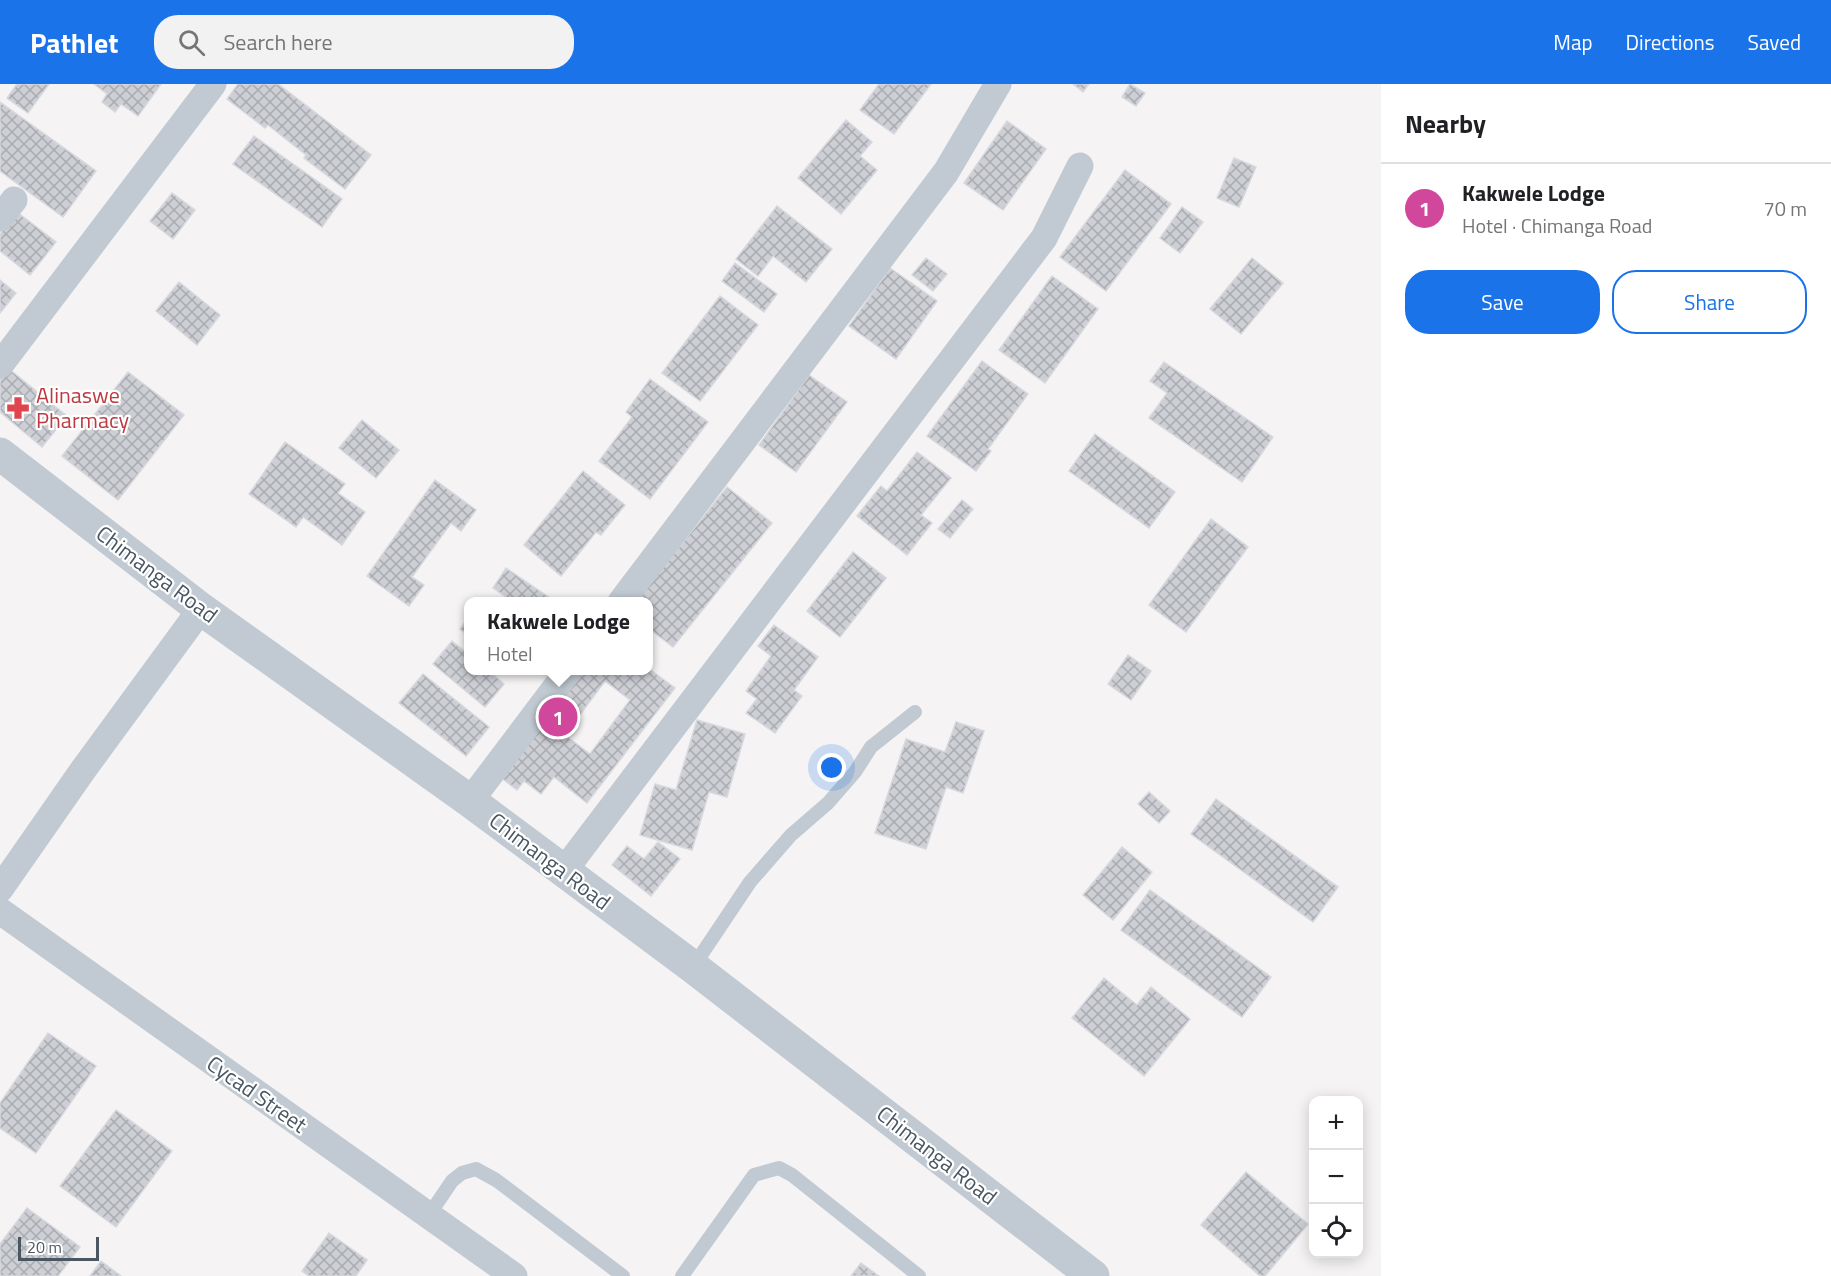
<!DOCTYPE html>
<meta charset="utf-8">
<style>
body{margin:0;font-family:"Titillium Web",sans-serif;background:#f2f2f2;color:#202124}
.controls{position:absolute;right:18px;bottom:18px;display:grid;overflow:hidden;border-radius:12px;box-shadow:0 3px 15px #0003}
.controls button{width:54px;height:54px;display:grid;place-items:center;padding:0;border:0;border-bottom:2px solid #e0e0e0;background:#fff;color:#202124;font:30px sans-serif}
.scale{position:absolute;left:18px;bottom:15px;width:81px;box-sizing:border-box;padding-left:6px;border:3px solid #4a5661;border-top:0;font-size:16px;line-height:21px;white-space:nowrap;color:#4a5661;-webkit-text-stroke:4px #fff;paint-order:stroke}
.you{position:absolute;left:832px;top:684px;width:21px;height:21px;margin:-15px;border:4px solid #fff;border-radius:50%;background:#1a73e8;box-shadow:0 0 0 9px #1a73e833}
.badge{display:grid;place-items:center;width:39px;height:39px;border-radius:50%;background:#1a73e8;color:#fff;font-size:20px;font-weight:700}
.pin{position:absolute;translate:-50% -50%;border:3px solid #fff;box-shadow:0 2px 6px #0006}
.popup{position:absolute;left:464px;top:513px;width:189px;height:78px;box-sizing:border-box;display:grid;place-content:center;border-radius:12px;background:#fff;filter:drop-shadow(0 2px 4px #0005);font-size:20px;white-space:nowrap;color:#757577}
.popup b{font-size:22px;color:#202124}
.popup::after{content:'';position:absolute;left:50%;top:100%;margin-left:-12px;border:12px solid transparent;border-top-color:#fff}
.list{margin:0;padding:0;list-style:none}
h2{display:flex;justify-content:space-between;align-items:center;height:78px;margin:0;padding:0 24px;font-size:26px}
h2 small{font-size:20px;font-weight:400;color:#757577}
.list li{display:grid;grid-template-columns:39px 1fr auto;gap:18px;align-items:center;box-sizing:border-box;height:90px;padding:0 24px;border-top:2px solid #e0e0e0}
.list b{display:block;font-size:22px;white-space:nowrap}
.list p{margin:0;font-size:20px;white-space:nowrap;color:#757577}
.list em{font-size:20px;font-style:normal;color:#757577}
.actions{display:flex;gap:12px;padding:18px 24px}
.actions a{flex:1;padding:14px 0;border:2px solid #1a73e8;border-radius:24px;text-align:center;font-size:21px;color:#1a73e8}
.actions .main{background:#1a73e8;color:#fff}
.icon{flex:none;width:33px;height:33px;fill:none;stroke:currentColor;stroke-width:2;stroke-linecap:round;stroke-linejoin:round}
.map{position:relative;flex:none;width:1381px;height:1192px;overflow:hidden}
header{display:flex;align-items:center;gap:36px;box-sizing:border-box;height:84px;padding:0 30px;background:#1a73e8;color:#fff}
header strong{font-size:28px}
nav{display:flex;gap:33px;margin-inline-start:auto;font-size:21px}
.search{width:420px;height:54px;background:#f2f2f2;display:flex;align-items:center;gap:15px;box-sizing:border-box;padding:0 21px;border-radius:24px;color:#757577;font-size:22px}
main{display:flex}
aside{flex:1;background:#fff}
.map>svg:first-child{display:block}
</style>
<header>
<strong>Pathlet</strong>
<div class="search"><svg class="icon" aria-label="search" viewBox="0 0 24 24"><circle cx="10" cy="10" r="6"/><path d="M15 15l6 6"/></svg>Search here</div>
<nav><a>Map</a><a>Directions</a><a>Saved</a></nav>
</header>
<main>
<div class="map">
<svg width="1381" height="1192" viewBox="0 0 1381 1192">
<defs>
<pattern id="building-cross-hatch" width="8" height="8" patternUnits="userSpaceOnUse" patternTransform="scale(1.5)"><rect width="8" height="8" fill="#cdcfd5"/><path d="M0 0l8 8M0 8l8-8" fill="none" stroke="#a8abb0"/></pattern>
</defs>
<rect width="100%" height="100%" fill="#f5f3f3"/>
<g fill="url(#building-cross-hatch)" stroke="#d7d9de" stroke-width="1.5" fill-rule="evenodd">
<polygon points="17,0 49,0 28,29 7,14"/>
<polygon points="94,0 161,0 138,32 121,20 115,28 102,18 107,10"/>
<polygon points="238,0 278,0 371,71 345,105 304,74 306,71 268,41 265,44 227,15"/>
<polygon points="879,0 931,0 894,50 860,26"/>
<polygon points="1073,0 1089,0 1083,8"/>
<polygon points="1130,0 1145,9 1136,22 1122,13"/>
<polygon points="0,18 96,87 63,133 0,87"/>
<polygon points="846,36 872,58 860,72 877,86 841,130 798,94"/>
<polygon points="1007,37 1046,65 1003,126 964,99"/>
<polygon points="254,52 342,115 322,143 233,80"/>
<polygon points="1234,74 1256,83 1239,123 1217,114"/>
<polygon points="1125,86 1171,120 1106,207 1060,173"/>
<polygon points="172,109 195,126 173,155 150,137"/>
<polygon points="777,122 832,165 806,198 773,172 758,192 736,175"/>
<polygon points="1182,123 1203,138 1180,169 1160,154"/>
<polygon points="17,128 56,158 30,191 0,167 0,150"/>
<polygon points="926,174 947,190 933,207 912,191"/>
<polygon points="1252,174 1283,199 1241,250 1210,225"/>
<polygon points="735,179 777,210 764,228 722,197"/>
<polygon points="890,184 937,217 896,275 849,242"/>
<polygon points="1052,192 1098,225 1045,299 999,266"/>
<polygon points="0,196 16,209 0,229"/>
<polygon points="179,198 220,231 197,261 156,227"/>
<polygon points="720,212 758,241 700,317 662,289"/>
<polygon points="982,277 1028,310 988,365 991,367 976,387 927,352"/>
<polygon points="1164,278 1273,353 1242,398 1149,334 1167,309 1150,297"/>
<polygon points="8,284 67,332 42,363 0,328 0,294"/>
<polygon points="128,288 184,331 118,416 62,372"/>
<polygon points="809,291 847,318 796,388 759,361"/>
<polygon points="650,295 708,338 650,415 599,377 632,333 626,328"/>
<polygon points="362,336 399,366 376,394 339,364"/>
<polygon points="1095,350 1175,408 1149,444 1069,387"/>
<polygon points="285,358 345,400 338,409 365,428 342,461 303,433 296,443 249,410"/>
<polygon points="917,368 951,394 921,431 932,439 907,471 857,432 881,402 887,407"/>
<polygon points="583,387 625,421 601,451 596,448 561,492 524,461"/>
<polygon points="435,396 476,426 461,447 451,439 412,493 424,501 409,522 367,492"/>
<polygon points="727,403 772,439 673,563 648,544 648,518 635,518"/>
<polygon points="962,416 973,425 950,454 938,445"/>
<polygon points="1211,435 1248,463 1186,548 1149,521"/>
<polygon points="853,468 886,494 840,553 807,527"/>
<polygon points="506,484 556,518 508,518 509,515 493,504"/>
<polygon points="468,534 468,551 460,545"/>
<polygon points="774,541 818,573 794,606 802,612 775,649 746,629 757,615 746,607 771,572 758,562"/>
<polygon points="452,557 468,570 468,586 488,586 504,600 485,623 433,580"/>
<polygon points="1128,571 1151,587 1131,616 1108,600"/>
<path d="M648 584 675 604 587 719 554 693 541 710 524 697 517 706 495 689 574 586H648ZM605 597 630 616 590 670 565 651Z"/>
<polygon points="423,590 489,643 466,672 399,619"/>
<polygon points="697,636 745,650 727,713 709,708 692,766 640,751 655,700 676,706"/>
<polygon points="956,638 984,647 963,709 946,703 926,765 875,749 906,655 945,668"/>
<polygon points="1149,708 1170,727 1159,739 1138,720"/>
<polygon points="1216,715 1338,803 1313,838 1191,750"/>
<polygon points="658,758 680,775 651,812 612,781 627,762 644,775"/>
<polygon points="1122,763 1152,788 1113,836 1083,811"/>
<polygon points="1150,806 1271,893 1242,933 1121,846"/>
<polygon points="1104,894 1137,921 1151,903 1190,935 1144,992 1072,934"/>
<polygon points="48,949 96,982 36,1069 0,1044 0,1019"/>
<polygon points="116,1026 172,1067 116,1143 60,1102"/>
<polygon points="1246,1088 1308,1140 1265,1192 1260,1192 1201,1141"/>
<polygon points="27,1124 80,1163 58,1192 0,1192 0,1160"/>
<polygon points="329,1149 367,1176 356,1192 309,1192 302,1187"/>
<polygon points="101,1177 121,1192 90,1192"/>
<polygon points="861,1179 879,1192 851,1192"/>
</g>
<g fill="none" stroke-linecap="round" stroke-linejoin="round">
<g stroke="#c1cad2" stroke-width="14">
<polyline points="693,883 750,798 791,751 828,719 855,688 871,663 915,628"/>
<polyline points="429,1131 452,1097 462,1089 476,1085 496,1096 623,1192"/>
<polyline points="682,1192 754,1091 779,1084 792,1091 919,1192"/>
</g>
<g stroke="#c1cad2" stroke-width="27">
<polyline points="0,134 14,116"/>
<polyline points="0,281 213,0"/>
<polyline points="621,518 946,88 998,0"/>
<polyline points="470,717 569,586"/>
<polyline points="563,788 1044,154 1080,82"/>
<polyline points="0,805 83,686 201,525"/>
<polyline points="0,827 514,1192"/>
</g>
<polyline stroke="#c1cad2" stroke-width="33" points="0,370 201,525 470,717 693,883 1093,1192"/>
</g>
<defs>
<g id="pharmacy-bare" transform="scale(1.8)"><path d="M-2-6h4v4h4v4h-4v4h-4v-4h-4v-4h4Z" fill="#e0444e" stroke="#fff" stroke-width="2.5" paint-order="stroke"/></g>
</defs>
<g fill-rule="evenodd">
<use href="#pharmacy-bare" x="18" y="324"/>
</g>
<g text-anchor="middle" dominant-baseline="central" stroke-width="4.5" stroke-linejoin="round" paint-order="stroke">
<g font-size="22" fill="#be3a42" stroke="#fff" text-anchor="start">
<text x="36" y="311">Alinaswe<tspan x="36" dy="25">Pharmacy</tspan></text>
</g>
<g font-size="22" fill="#4a5661" stroke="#fff">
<text transform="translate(157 490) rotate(37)">Chimanga Road</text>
<text transform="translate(550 777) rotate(37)">Chimanga Road</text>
<text transform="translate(257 1010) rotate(35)">Cycad Street</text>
<text transform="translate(937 1071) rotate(38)">Chimanga Road</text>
</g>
</g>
</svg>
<div class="controls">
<button>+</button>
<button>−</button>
<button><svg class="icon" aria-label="locate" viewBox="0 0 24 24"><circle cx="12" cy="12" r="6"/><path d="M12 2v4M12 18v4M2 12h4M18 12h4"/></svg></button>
</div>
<div class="scale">20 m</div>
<div class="you"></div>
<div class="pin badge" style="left:558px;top:633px;background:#d1479c">1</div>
<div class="popup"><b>Kakwele Lodge</b>Hotel</div>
</div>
<aside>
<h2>Nearby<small></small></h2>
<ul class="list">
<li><span class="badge" style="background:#d1479c">1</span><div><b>Kakwele Lodge</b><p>Hotel · Chimanga Road</p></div><em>70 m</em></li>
</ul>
<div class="actions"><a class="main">Save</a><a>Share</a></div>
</aside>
</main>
